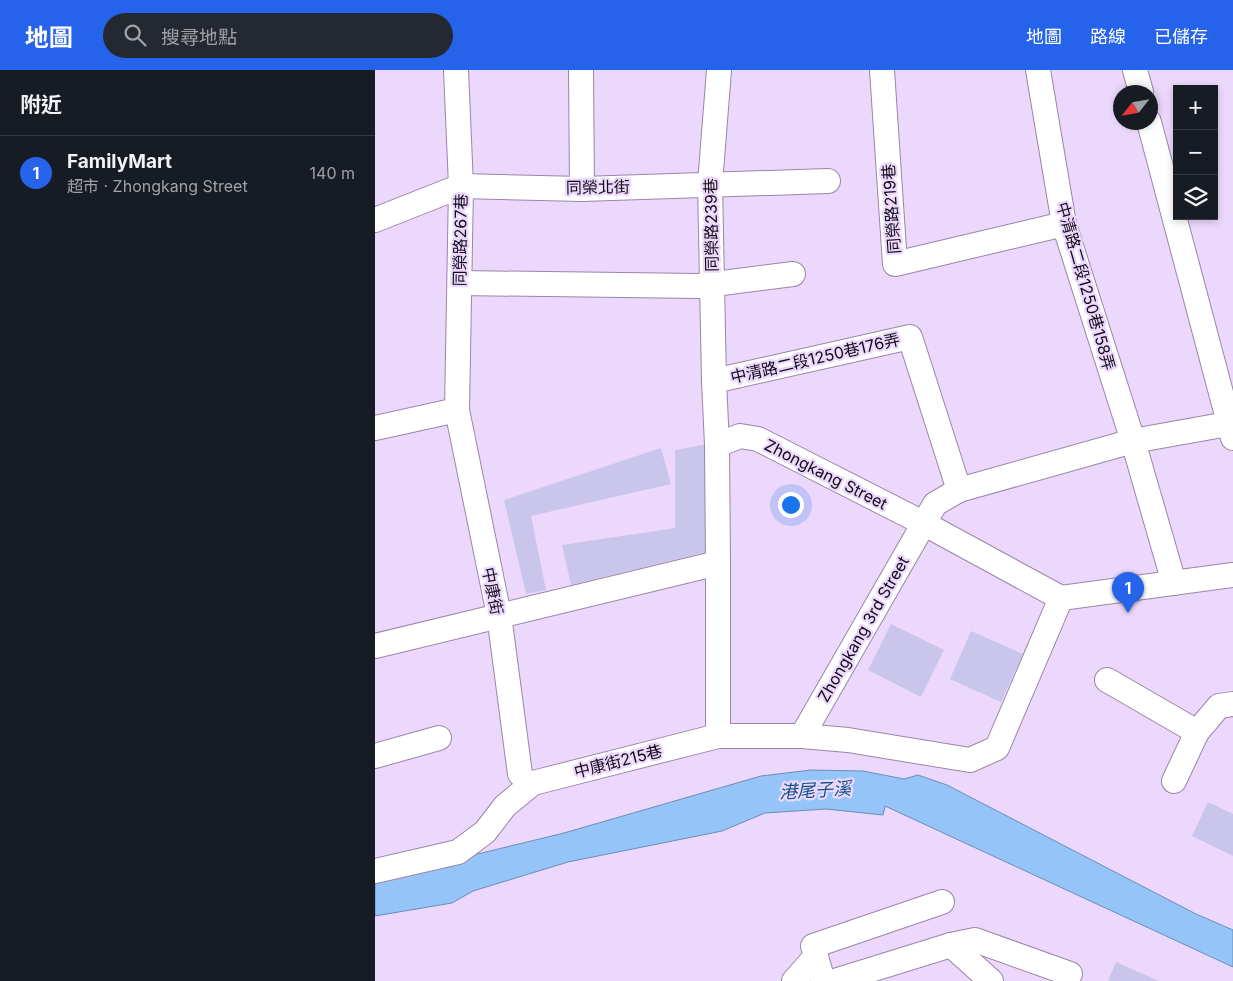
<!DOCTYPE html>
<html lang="zh-TW">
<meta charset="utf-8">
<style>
body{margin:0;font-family:Inter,"Noto Sans TC",sans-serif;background:#242831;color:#f1f3f6}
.controls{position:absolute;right:15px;top:15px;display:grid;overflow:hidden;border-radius:0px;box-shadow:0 2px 8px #0003}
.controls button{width:45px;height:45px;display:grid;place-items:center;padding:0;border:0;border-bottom:1px solid #363941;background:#171b24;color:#f1f3f6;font:25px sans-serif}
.compass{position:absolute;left:738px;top:15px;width:45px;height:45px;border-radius:50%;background:#171b24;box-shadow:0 2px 8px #0003;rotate:239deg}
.you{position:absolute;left:415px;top:434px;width:18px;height:18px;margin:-12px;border:4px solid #fff;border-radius:50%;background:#1a73e8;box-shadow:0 0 0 8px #1a73e833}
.badge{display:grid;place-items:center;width:32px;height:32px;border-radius:50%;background:#2563eb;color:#fff;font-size:16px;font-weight:700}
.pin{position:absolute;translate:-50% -41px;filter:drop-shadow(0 1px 2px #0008)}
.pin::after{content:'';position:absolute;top:26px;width:18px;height:15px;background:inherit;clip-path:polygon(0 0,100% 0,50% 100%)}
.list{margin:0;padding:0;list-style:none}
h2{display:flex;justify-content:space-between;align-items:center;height:65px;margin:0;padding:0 20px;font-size:21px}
h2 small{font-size:16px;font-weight:400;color:#9ea1a6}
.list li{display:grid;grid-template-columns:32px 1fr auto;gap:15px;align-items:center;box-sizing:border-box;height:75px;padding:0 20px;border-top:1px solid #363941}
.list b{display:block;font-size:19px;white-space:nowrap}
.list p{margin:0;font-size:16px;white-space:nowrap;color:#9ea1a6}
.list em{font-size:16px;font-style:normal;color:#9ea1a6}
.icon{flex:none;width:28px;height:28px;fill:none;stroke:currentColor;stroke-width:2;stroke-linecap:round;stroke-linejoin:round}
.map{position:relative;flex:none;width:858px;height:911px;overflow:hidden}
header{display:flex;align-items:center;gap:30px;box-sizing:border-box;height:70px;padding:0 25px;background:#2563eb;color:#fff}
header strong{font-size:24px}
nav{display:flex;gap:28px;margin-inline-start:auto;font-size:18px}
.search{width:350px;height:45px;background:#242831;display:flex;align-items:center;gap:12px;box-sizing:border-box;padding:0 18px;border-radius:28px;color:#9ea1a6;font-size:19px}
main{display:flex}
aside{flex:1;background:#171b24}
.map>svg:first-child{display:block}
</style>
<header>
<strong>地圖</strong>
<div class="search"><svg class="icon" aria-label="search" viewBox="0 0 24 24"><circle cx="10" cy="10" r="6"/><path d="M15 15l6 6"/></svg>搜尋地點</div>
<nav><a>地圖</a><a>路線</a><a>已儲存</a></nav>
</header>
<main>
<aside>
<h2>附近<small></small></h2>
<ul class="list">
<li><span class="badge">1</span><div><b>FamilyMart</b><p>超市 · Zhongkang Street</p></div><em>140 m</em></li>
</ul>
</aside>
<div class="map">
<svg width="858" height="911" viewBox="0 0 858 911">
<rect width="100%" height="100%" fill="#ecd8fc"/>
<polygon fill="#95c5f8" stroke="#6d8db4" points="436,700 488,701 529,709 543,705 572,715 821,844 858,860 858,897 510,736 508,745 451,739 390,743 347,761 193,792 98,821 77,833 0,846 0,809 189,763 386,706"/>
<g fill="#cac6eb">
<polygon points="337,373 339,480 196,515 187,475 300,458 300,380"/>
<polygon points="286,378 296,414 156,446 171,520 151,524 129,430"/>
<polygon points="516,554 569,580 546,627 493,600"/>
<polygon points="596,561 648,584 626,632 575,609"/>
<polygon points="833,732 858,744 858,786 817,766"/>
<polygon points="741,892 784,911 733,911"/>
</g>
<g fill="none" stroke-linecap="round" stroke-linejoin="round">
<g stroke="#9986a7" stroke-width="26">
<g id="minor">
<polyline points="81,0 86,116 82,340 124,545 145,704"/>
<polyline points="206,0 207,119"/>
<polyline points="507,0 520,194 689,154"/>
<polyline points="663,0 689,154 758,371 799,513"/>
<polyline points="760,0 766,22"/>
<polyline points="774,52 858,368"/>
<polyline points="0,150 86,116 207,119 453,111"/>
<polyline points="85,213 324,216 418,204"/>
<polyline points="339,311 335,114 344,0"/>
<polyline points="0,358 82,340"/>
<polyline points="342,375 339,311 535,267 584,420"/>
<polyline points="0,576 343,493 342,375 365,366 383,369 548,453 686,528 858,505"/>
<polyline points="732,610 822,662 844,636 858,634"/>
<polyline points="343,666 343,493"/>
<polyline points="427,666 560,434 584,420 758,371 858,353"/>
<polyline points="0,686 64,668"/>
<polyline points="799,711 822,662"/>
<polyline points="0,801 83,782 110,762 130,736 158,713 343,666 427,666 473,670 595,690 622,678 686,528"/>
<polyline points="576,875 616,911"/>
<polyline points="419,911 441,886"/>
<polyline points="448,911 438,876 567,832"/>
<polyline points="460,911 576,875 600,870 695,904"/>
</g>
</g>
<use href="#minor" stroke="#fff" stroke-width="24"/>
</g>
<g text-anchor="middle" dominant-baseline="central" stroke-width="4.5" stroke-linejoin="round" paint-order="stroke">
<g font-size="16" fill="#110a16" stroke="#ecd8fc">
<text transform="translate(223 117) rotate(-1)">同榮北街</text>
<text transform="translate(516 139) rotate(-94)">同榮路219巷</text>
<text transform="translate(336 155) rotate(-91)">同榮路239巷</text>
<text transform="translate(85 170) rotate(-89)">同榮路267巷</text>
<text transform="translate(711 216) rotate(74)">中清路二段1250巷158弄</text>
<text transform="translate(440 288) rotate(-13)">中清路二段1250巷176弄</text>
<text transform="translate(451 404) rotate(27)">Zhongkang Street</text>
<text transform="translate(118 521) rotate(79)">中康街</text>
<text transform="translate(488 559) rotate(-60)">Zhongkang 3rd Street</text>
<text transform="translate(243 691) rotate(-14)">中康街215巷</text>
</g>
<g font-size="18" font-style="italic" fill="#105189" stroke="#ecd8fc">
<text transform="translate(440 720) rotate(-3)">港尾子溪</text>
</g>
</g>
</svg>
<div class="controls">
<button>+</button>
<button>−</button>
<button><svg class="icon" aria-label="layers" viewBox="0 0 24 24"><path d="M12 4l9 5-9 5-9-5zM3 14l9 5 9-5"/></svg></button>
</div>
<svg class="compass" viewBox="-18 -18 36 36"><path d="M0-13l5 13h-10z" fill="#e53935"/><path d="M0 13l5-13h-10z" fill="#9ea1a6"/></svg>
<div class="you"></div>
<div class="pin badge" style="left:753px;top:543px">1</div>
</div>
</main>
